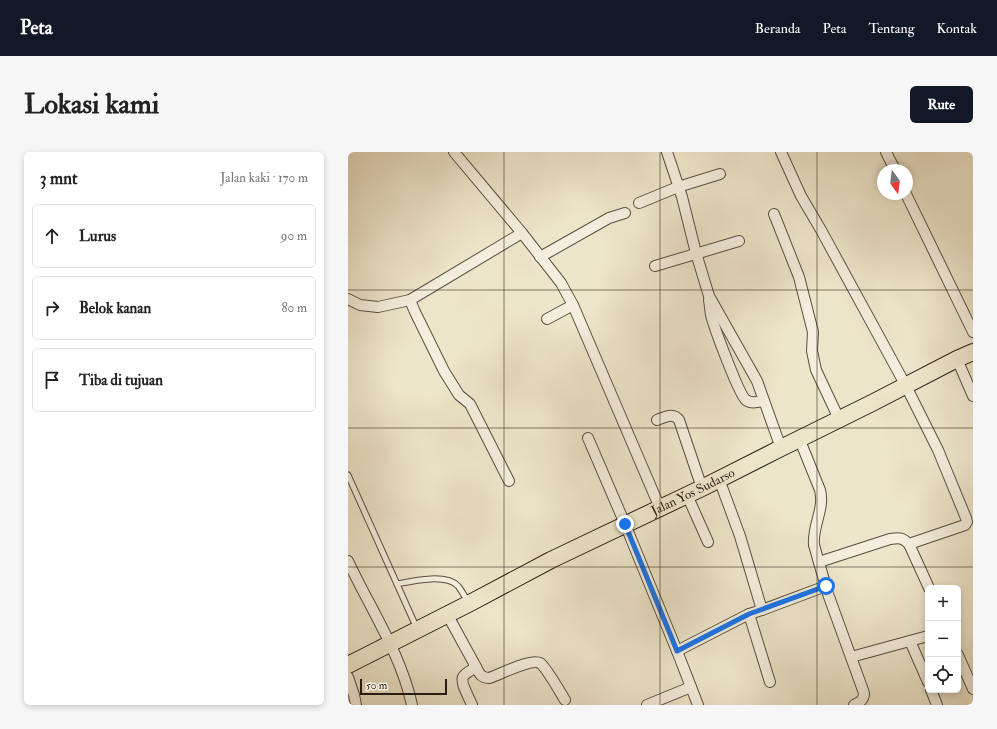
<!DOCTYPE html>
<html lang="id">
<meta charset="utf-8">
<style>
body{margin:0;font-family:"IM FELL Double Pica",serif;background:#f6f6f6;color:#222}
.controls{position:absolute;right:12px;bottom:12px;display:grid;overflow:hidden;border-radius:6px;box-shadow:0 2px 6px #0003}
.controls button{width:36px;height:36px;display:grid;place-items:center;padding:0;border:0;border-bottom:1px solid #e0e0e0;background:#fff;color:#222;font:20px sans-serif}
.compass{position:absolute;left:529px;top:12px;width:36px;height:36px;border-radius:50%;background:#fff;box-shadow:0 2px 6px #0003;rotate:166deg}
.scale{position:absolute;left:12px;bottom:10px;width:87px;box-sizing:border-box;padding-left:4px;border:2px solid #281d13;border-top:0;font-size:11px;line-height:14px;white-space:nowrap;color:#281d13;-webkit-text-stroke:3px #f3eedd;paint-order:stroke}
.stop{position:absolute;width:12px;height:12px;margin:-9px;border:3px solid #1a73e8;border-radius:50%;background:#fff}
.stop.end{background:#1a73e8;border-color:#fff;box-shadow:0 1px 4px #0008}
.list{margin:0;padding:0;list-style:none}
h2{display:flex;justify-content:space-between;align-items:center;height:52px;margin:0;padding:0 16px;font-size:17px}
h2 small{font-size:13px;font-weight:400;color:#767676}
.list li{display:grid;grid-template-columns:26px 1fr auto;gap:12px;align-items:center;box-sizing:border-box;height:64px;margin:0 8px 8px;padding:0 8px;border:1px solid #e0e0e0;border-radius:6px}
.list b{display:block;font-size:15px;white-space:nowrap}
.list em{font-size:13px;font-style:normal;color:#767676}
.icon{flex:none;width:22px;height:22px;fill:none;stroke:currentColor;stroke-width:2;stroke-linecap:round;stroke-linejoin:round}
.map{position:relative;flex:none;width:625px;height:553px;overflow:hidden;border-radius:6px}
header{display:flex;align-items:center;gap:24px;box-sizing:border-box;height:56px;padding:0 20px;background:#111827;color:#fff}
header strong{font-size:19px}
nav{display:flex;gap:22px;margin-inline-start:auto;font-size:14px}
.intro{display:flex;align-items:center;justify-content:space-between;box-sizing:border-box;height:96px;padding:0 24px}
h1{margin:0;font-size:28px}
.button{padding:10px 18px;border-radius:6px;background:#111827;color:#fff;font-size:14px;font-weight:700}
main{display:flex;gap:24px;padding:0 24px}
aside{flex:1;background:#fff;border-radius:6px;box-shadow:0 2px 6px #0003}
.map>svg:first-child{display:block}
</style>
<header>
<strong>Peta</strong>
<nav><a>Beranda</a><a>Peta</a><a>Tentang</a><a>Kontak</a></nav>
</header>
<div class="intro"><h1>Lokasi kami</h1><a class="button">Rute</a></div>
<main>
<aside>
<h2>3 mnt<small>Jalan kaki · 170 m</small></h2>
<ul class="list">
<li><svg class="icon" aria-label="ahead" viewBox="0 0 24 24"><path d="M12 20V5M6 11l6-6 6 6"/></svg><div><b>Lurus</b></div><em>90 m</em></li>
<li><svg class="icon" aria-label="right" viewBox="0 0 24 24"><path d="M7 20v-9h11M14 6l5 5-5 5"/></svg><div><b>Belok kanan</b></div><em>80 m</em></li>
<li><svg class="icon" aria-label="arrive" viewBox="0 0 24 24"><path d="M6 21V4h12l-3 4 3 4H6"/></svg><div><b>Tiba di tujuan</b></div></li>
</ul>
</aside>
<div class="map">
<svg width="625" height="553" viewBox="0 0 625 553">
<rect width="100%" height="100%" fill="#ede5ca"/>
<filter id="stains"><feTurbulence type="fractalNoise" baseFrequency=".005" numOctaves="4"/><feColorMatrix values="0 0 0 0 .2 0 0 0 0 .09 0 0 0 0 .02 0 0 0 .5 -.17"/></filter>
<radialGradient id="worn" r=".72"><stop offset=".6" stop-color="#630" stop-opacity="0"/><stop offset="1" stop-color="#630" stop-opacity=".3"/></radialGradient>
<g fill="none" stroke-linecap="round" stroke-linejoin="round">
<g stroke="#594f41" stroke-width="7">
<g id="service">
<polyline points="0,323 66,470 69,476"/>
<path d="M49 432C64 429 98 421 110 434 114 439 117 445 120 450"/>
</g>
</g>
<g stroke="#594f41" stroke-width="12">
<g id="minor">
<polyline points="106,0 174,81 213,131 225,153 312,356"/>
<polyline points="319,0 334,45 348,101 361,144 409,229 433,296"/>
<polyline points="433,0 453,44 473,78 558,234 590,298 618,366 619,370 617,373 561,392"/>
<polyline points="538,0 547,18"/>
<polyline points="558,42 625,180"/>
<polyline points="291,51 330,35 372,22"/>
<polyline points="426,62 451,125 465,180 464,199 468,218 491,267"/>
<polyline points="192,105 261,66 277,61"/>
<polyline points="307,114 391,89"/>
<polyline points="0,147 12,153 30,155 62,148 174,81"/>
<polyline points="62,148 67,160 96,219 111,243 122,252 161,329"/>
<path d="M361 148C362 153 362 158 363 163 366 175 391 243 398 248 403 252 410 250 416 249"/>
<polyline points="199,167 225,153"/>
<polyline points="609,207 625,244"/>
<path d="M309 268C317 265 325 260 331 268L354 336"/>
<polyline points="240,286 277,372 329,499 350,553"/>
<path d="M451 286 472 338C477 357 464 374 466 393L480 442 516 541C516 548 512 550 506 553"/>
<polyline points="371,327 392,384 414,458 401,462 422,530"/>
<polyline points="339,343 360,390"/>
<path d="M0 409C22 456 53 502 64 553"/>
<path d="M471 410 542 387C551 386 554 385 561 392L581 436"/>
<polyline points="414,458 478,434"/>
<path d="M99 462 128 515C131 521 133 526 141 526 151 523 183 506 192 511 198 515 212 540 217 548"/>
<polyline points="562,489 580,530"/>
<polyline points="329,499 401,462"/>
<polyline points="610,503 625,537"/>
<polyline points="503,505 580,484"/>
<polyline points="0,525 6,543 8,553"/>
<polyline points="583,538 589,553"/>
<path d="M124 553C122 547 112 531 115 525 117 521 124 518 128 515"/>
<polyline points="299,553 343,535"/>
</g>
</g>
<g stroke="#281d13" stroke-width="18">
<g id="trunk">
<path id="s1" d="M0 513 124 450 203 408 354 336 433 296 524 251 609 207 625 200"/>
</g>
</g>
<use href="#service" stroke="#f3eedd" stroke-width="5"/>
<use href="#minor" stroke="#f3eedd" stroke-width="10"/>
<use href="#trunk" stroke="#ede5ca" stroke-width="16"/>
</g>
<g fill="none" stroke-linecap="round" stroke-linejoin="round">
<polyline stroke="#1a73e8" stroke-width="5" points="277,372 329,499 401,462 478,434"/>
</g>
<path fill="none" stroke="#281d13" stroke-width="1" stroke-opacity="0.55" d="M156 0V553M312 0V553M469 0V553M0 138H625M0 276H625M0 415H625"/>
<g text-anchor="middle" dominant-baseline="central" stroke-width="3.5" stroke-linejoin="round" paint-order="stroke">
<g font-size="13" fill="#281d13" stroke="#f3eedd">
<text stroke="none"><textPath href="#s1" startOffset="386">Jalan Yos Sudarso</textPath></text>
</g>
</g>
<rect width="100%" height="100%" filter="url(#stains)"/>
<rect width="100%" height="100%" fill="url(#worn)"/>
</svg>
<div class="controls">
<button>+</button>
<button>−</button>
<button><svg class="icon" aria-label="locate" viewBox="0 0 24 24"><circle cx="12" cy="12" r="6"/><path d="M12 2v4M12 18v4M2 12h4M18 12h4"/></svg></button>
</div>
<svg class="compass" viewBox="-18 -18 36 36"><path d="M0-13l5 13h-10z" fill="#e53935"/><path d="M0 13l5-13h-10z" fill="#767676"/></svg>
<div class="scale">50 m</div>
<div class="stop" style="left:478px;top:434px"></div>
<div class="stop end" style="left:277px;top:372px"></div>
</div>
</main>
